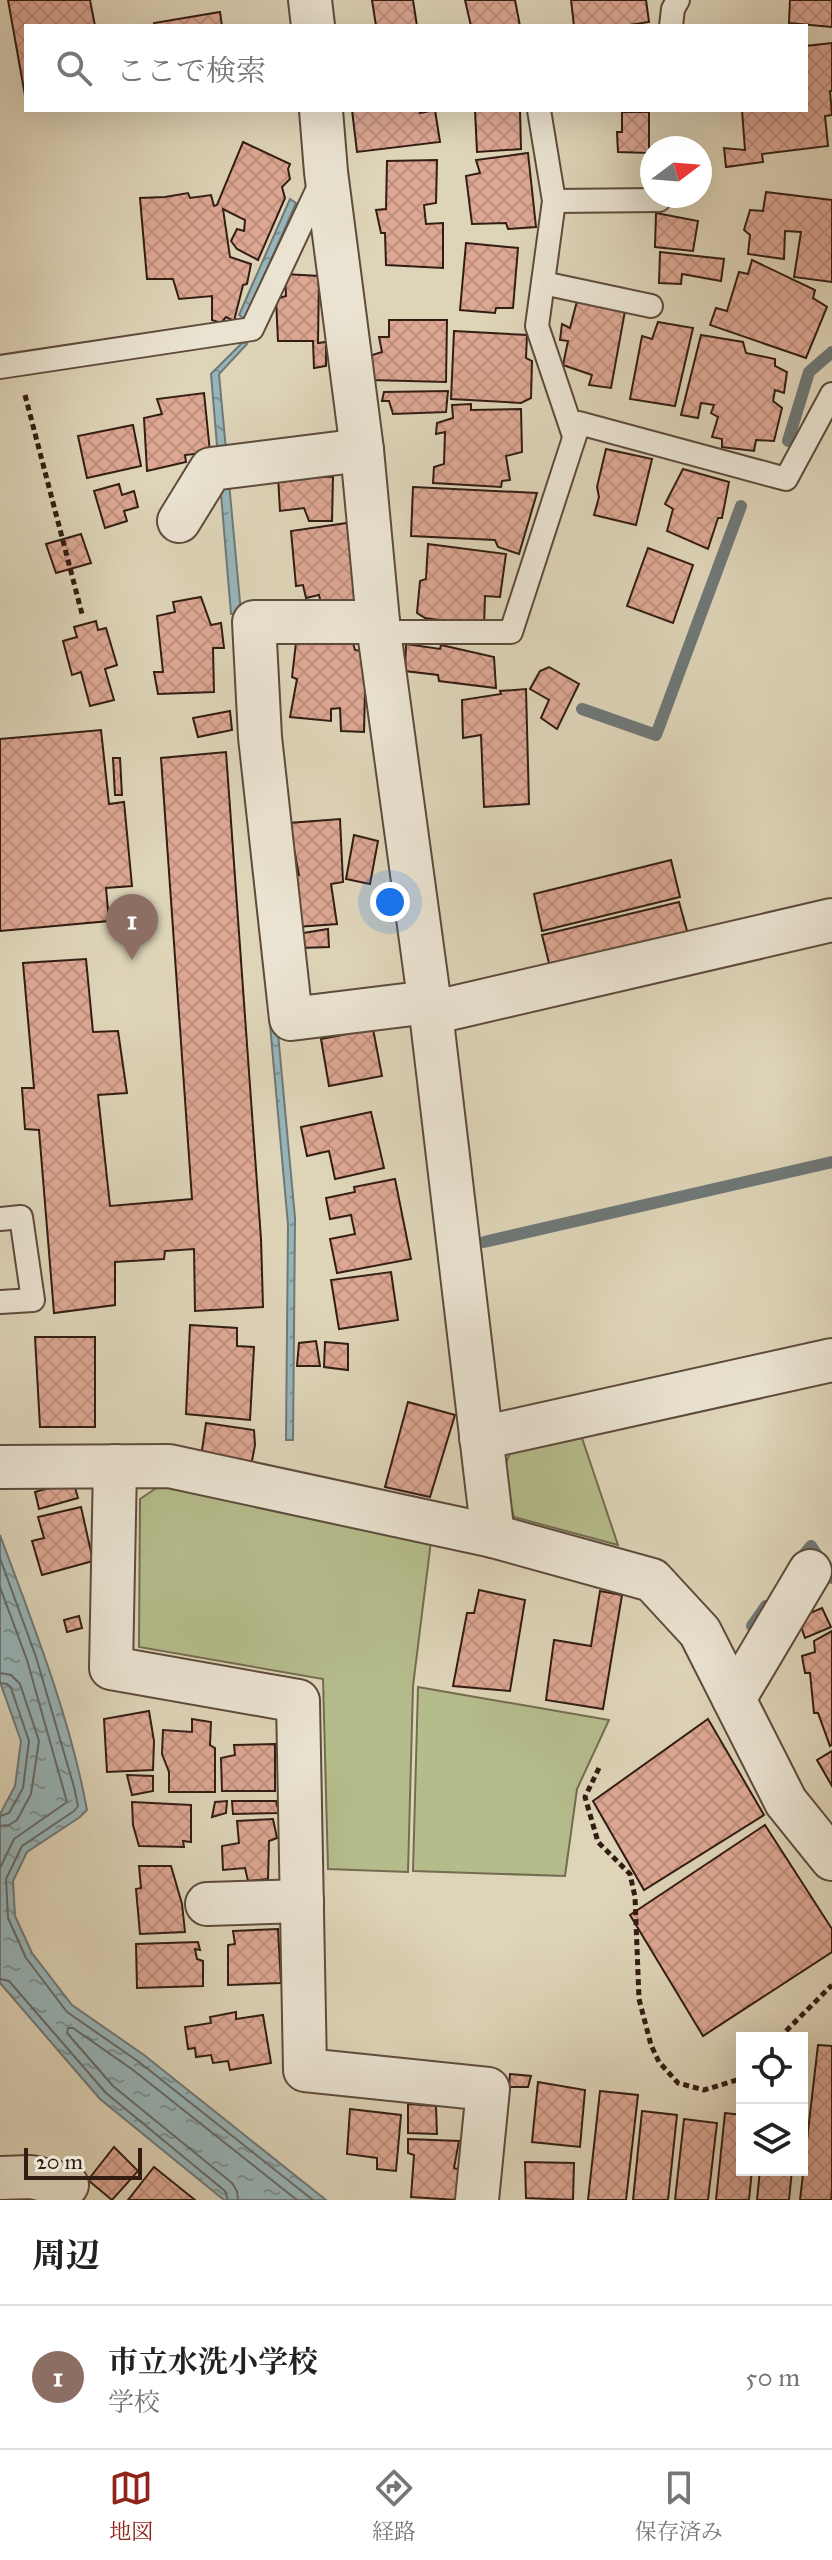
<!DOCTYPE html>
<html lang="ja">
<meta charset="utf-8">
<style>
body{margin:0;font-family:"IM FELL Great Primer","Noto Serif JP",serif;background:#f6f6f6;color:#222}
.controls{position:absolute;right:24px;bottom:24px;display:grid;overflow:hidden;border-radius:0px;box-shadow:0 8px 32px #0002}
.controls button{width:72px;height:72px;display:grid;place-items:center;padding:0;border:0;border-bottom:2px solid #e0e0e0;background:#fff;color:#222;font:40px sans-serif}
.compass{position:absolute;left:640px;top:136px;width:72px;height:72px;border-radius:50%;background:#fff;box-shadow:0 8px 32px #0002;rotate:74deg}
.scale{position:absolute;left:24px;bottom:20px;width:118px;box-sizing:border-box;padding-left:8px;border:4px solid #331d13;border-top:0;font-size:22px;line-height:28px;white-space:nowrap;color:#331d13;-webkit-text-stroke:6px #eae3d1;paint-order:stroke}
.you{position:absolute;left:390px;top:902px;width:28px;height:28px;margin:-20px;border:6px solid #fff;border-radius:50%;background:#1a73e8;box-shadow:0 0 0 12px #1a73e833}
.badge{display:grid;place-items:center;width:52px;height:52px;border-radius:50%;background:#8f2418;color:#fff;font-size:26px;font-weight:700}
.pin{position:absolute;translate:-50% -66px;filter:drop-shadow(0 2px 4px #0008)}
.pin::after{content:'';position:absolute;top:42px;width:28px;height:24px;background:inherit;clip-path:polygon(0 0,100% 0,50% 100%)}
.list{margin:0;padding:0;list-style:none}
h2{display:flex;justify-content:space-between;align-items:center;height:104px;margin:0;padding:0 32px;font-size:34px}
h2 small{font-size:26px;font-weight:400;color:#767676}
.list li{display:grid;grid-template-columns:52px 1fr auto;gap:24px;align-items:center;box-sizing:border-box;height:144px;padding:0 32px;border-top:2px solid #e0e0e0}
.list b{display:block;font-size:30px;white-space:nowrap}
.list p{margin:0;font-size:26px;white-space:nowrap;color:#767676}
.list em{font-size:26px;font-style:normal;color:#767676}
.icon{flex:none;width:44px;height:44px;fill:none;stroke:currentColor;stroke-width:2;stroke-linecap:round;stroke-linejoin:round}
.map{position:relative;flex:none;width:832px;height:2200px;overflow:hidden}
.search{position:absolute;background:#fff;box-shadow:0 8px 32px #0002;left:24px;right:24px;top:24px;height:88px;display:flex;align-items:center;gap:20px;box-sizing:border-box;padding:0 28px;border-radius:0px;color:#767676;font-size:30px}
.sheet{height:248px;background:#fff}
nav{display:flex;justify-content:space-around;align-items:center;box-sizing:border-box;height:112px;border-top:2px solid #e0e0e0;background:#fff;font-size:22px;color:#767676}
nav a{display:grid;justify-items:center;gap:4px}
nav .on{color:#8f2418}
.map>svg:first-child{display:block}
</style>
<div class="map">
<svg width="832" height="2200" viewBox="0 0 832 2200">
<defs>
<pattern id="water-ripples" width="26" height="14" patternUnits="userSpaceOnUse" patternTransform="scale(2)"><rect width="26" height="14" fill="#97b5b9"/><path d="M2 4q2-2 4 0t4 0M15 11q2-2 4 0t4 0" fill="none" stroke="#7c9395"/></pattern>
<pattern id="building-cross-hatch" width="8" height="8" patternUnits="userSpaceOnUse" patternTransform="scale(2)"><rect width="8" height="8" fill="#dda793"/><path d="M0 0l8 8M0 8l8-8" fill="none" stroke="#be8f7e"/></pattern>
</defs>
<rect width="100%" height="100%" fill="#ded4b8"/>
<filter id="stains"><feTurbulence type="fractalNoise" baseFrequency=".0025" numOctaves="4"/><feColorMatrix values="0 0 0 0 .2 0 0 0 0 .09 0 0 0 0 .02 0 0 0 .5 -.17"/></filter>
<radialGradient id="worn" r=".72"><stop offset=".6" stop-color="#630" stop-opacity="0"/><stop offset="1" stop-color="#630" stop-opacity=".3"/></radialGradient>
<g fill="#b5bc8c" stroke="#746c50" stroke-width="2">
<polygon points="582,1438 618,1545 514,1517 501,1476 510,1453"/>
<polygon points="161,1485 431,1541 413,1686 408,1872 328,1869 323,1679 139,1647 140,1499"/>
<polygon points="418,1687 609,1720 577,1789 565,1876 413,1871"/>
</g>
<g fill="url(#water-ripples)" stroke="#6f7877" stroke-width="2">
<polygon points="290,199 296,203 245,319 239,315"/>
<polygon points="243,342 247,344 219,374 241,613 231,614 211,374"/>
<polygon points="241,702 253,762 295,1218 293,1440 286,1440 288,1225"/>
<path d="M0 1535C33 1624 70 1717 87 1810L80 1817 27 1852 13 1881 15 1916 32 1953 72 2005 144 2055 326 2200H224L100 2099 0 1983V1814L15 1786 21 1741 0 1682Z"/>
</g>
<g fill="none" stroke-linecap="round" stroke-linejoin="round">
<g stroke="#656966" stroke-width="2">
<polyline points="0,1558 36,1657 74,1787 78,1806 74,1811 22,1846 6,1879 8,1918 26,1958 67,2012 139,2062 313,2200"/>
<polyline points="0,1587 27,1660 67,1802 14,1839 0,1868"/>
<polyline points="0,1673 11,1675 20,1684 39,1741 31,1794 17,1820 9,1825 0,1826"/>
<polyline points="0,1683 7,1684 11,1688 29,1741 23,1788 9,1813 0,1816"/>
<polyline points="0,1979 9,1981 106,2093 225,2191 228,2200"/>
<polyline points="238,2200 237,2191 232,2183 113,2086 67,2033 68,2028 73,2028 133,2070 297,2200"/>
</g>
<g stroke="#6f7877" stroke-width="12">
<polyline points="788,441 809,372 832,352"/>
<polyline points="582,709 656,735 741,506"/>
<polyline points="484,1242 832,1162"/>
<polyline points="798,1562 811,1546 832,1578"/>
<polyline points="752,1626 766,1606"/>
</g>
</g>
<g fill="url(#building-cross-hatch)" stroke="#331d13" stroke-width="2">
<polygon points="8,0 90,0 95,26 26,26 26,101"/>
<polygon points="372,0 413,0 417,26 376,26"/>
<polygon points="465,0 515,0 520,26 471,26"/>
<polygon points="571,0 646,0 649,22 623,26 574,26"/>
<polygon points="790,0 832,0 832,27 789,23"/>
<polygon points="220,12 222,26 154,26 154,23"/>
<polygon points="832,43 832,91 830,91 832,115 825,116 828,146 762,154 763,162 726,167 724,148 745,150 742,110 806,110 806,46"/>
<polygon points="352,110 419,110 420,113 435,110 440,142 357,152"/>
<polygon points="475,110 520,110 521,149 477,152"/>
<polygon points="622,112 649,112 649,153 618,152 617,132 622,132"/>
<polygon points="243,142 290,164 288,169 290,179 282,187 285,198 258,260 237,249 231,241 237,229 244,231 245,220 223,209 230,257 251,264 247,284 243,285 234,321 226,317 221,323 212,320 212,296 179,299 173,279 147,279 140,198 165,197 188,193 190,198 211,195 214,206 217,205"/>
<polygon points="528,153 536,227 508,229 506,223 472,224 466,176 480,173 476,160"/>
<polygon points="437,160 436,203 424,205 426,224 443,223 443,268 386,265 385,233 381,233 376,210 386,209 387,161"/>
<polygon points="766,192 832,200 832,282 794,277 801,232 785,231 784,259 748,254 750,235 744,230 750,210 763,211"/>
<polygon points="656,213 698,221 693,251 655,247"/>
<polygon points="466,243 518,248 513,308 496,308 495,313 460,310"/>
<polygon points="660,252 724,259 721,281 682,274 681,284 659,283"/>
<polygon points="752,260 815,290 813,298 827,307 806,358 710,325 716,308 727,311 739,272 748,274"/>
<polygon points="285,274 319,276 318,343 326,342 326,366 314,368 313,341 278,341 276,299 286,296"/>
<polygon points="577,301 625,311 611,388 589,385 592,375 563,365 568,341 560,340 562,324 570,328"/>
<polygon points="389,320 447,320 446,382 370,380 363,358 382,352 379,337 389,337"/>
<polygon points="658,322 693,328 675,406 630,399 642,336 652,339"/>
<polygon points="454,331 527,335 526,358 532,361 531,398 521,403 451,399"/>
<polygon points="701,335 743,342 746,353 775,359 775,366 787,372 784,393 775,390 773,401 782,408 774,441 756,440 754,451 722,447 722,439 712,437 718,417 711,413 714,405 701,403 698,418 681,415"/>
<polygon points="448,391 446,412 393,414 389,401 382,401 384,392"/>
<polygon points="204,393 210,452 185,455 186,462 147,471 144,418 162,414 157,399"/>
<polygon points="471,404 471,410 521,409 522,452 506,456 510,480 502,481 501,487 433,483 434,467 444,464 445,432 436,434 437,423 453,418 452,405"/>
<polygon points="133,425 141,466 87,478 78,436"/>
<polygon points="606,449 652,459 636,525 594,515 599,497 597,487"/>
<polygon points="683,469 729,482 722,518 718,518 708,549 667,531 673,509 665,504"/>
<polygon points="278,476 333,477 332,521 309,521 304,508 280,511"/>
<polygon points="119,484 122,495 134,491 138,507 124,511 127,521 105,528 94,491"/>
<polygon points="413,487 537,493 519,554 498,547 495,540 411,536"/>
<polygon points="347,523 358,612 324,615 319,595 306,598 303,585 296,586 291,531"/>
<polygon points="81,534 91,563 56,573 46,544"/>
<polygon points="428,544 506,554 500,597 485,596 484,626 425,618 417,613 420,581 426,579"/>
<polygon points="648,548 693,565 673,623 627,606"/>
<polygon points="201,597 211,625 221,623 224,648 213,648 214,692 158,694 154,672 163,672 157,616 175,612 173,602"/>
<polygon points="96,621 98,630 106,628 117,665 105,669 114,700 90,706 81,672 72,675 63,641 77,637 74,627"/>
<polygon points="297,634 352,640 355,650 366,652 364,732 341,731 340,708 331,709 331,721 290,717 297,679 292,677"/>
<polygon points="406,644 440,649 441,645 494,657 496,688 439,681 438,675 405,671"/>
<polygon points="549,667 579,684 557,729 541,718 549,700 530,689 540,671"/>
<polygon points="526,689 529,804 484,807 481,735 463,738 462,700 501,694 500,691"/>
<polygon points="230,711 232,730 198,737 193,718"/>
<polygon points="101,730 109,804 124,802 132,886 106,888 109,921 0,931 0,739"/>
<polygon points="226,752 261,1239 263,1307 195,1311 194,1249 165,1251 164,1259 115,1262 115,1305 54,1313 39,1130 25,1129 22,1088 34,1088 23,963 86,959 93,1032 118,1031 127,1093 98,1095 110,1206 192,1199 161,758"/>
<polygon points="113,758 120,758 122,795 115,795"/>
<polygon points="340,819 343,882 331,884 337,924 297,927 286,878 299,875 289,823"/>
<polygon points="354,835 378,841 370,884 346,879"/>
<polygon points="671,860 680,897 542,931 534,894"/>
<polygon points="679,902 689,938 551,971 542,935"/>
<polygon points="328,929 329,947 301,948 297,934"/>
<polygon points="373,1029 382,1076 329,1086 321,1039"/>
<polygon points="371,1112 384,1168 335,1179 329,1151 307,1156 301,1127"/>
<polygon points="395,1179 411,1259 337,1273 330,1239 355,1234 351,1215 330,1219 326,1198 355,1192 354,1187"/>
<polygon points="391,1272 398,1320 339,1329 331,1280"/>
<polygon points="190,1325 237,1328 237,1346 254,1347 250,1420 186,1414"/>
<polygon points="35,1337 95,1337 95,1427 40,1427"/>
<polygon points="316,1341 320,1366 297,1366 299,1343"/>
<polygon points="325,1342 348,1344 348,1370 324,1367"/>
<polygon points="408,1402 455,1415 430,1497 385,1487"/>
<polygon points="206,1423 254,1430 255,1445 251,1466 201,1457"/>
<polygon points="73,1481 78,1498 39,1509 35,1492"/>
<polygon points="81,1507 93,1561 42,1575 32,1541 44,1538 38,1517"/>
<polygon points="479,1590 525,1600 510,1691 453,1686 467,1613 474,1613"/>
<polygon points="600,1591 622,1595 603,1709 546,1700 554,1640 591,1646"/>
<polygon points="822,1608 831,1627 805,1638 798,1618"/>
<polygon points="79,1616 82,1628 67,1632 64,1620"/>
<polygon points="832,1631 832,1745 830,1746 818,1713 814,1713 810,1673 805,1673 802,1656 815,1652 814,1641"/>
<polygon points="149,1711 154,1741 153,1770 107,1772 104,1719"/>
<polygon points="192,1719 211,1722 210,1745 215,1748 215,1792 169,1792 169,1772 162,1754 163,1730 192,1732"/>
<polygon points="708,1719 764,1815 644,1890 593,1801"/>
<polygon points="275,1744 275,1791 222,1791 221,1758 235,1755 234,1745"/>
<polygon points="832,1751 832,1786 817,1760"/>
<polygon points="127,1775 153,1776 153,1791 132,1795"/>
<polygon points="227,1801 226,1813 212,1817 215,1802"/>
<polygon points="232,1801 276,1801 279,1813 233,1814"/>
<polygon points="132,1802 191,1805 191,1842 183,1841 184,1847 139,1846 133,1825"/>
<polygon points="273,1819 277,1838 269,1841 268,1879 248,1881 245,1868 223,1870 222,1846 239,1843 237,1821"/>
<polygon points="765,1825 832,1929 832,1952 703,2036 630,1915"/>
<polygon points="139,1866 171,1866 182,1904 185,1932 140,1934 136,1889 141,1888"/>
<polygon points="278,1929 281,1983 228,1985 228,1945 235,1944 233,1931"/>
<polygon points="198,1942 200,1950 195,1949 197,1959 203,1961 203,1986 137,1988 136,1944"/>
<polygon points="236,2012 236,2019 263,2015 271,2063 230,2070 228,2061 213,2063 211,2055 196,2057 195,2048 188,2049 185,2027 211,2023 210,2017"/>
<polygon points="818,2045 832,2046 832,2188 831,2200 800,2200"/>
<polygon points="510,2074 531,2076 528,2087 509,2087"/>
<polygon points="538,2082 585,2090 580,2147 532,2142"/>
<polygon points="600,2091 638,2095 626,2200 588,2200"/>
<polygon points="408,2104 436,2106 437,2134 408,2133"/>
<polygon points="350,2109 401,2115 396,2171 377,2169 377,2158 347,2154"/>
<polygon points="642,2111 677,2115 668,2200 633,2200"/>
<polygon points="725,2113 742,2115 742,2170 752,2170 749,2200 716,2200"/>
<polygon points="684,2119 717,2123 708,2200 675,2200"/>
<polygon points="408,2139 459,2141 454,2168 461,2170 457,2200 411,2197 414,2155 408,2153"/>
<polygon points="114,2147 138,2171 112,2200 88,2180"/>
<polygon points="525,2162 574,2163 573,2200 526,2198"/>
<polygon points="154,2167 195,2200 128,2200"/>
<polygon points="760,2170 792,2170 789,2200 757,2200"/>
</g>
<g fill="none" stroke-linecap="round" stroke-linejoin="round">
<g stroke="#5e4b3c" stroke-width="26">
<g id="service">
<polyline points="671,26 673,9 678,0"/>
<polyline points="539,110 554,201 537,326 574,436"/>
<polyline points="554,201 659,200"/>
<polyline points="543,283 651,306"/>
<polyline points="0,367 252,329 322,180"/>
<polyline points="379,632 511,632 579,423 786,479 832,394"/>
<polyline points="0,1219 21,1217 33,1300 0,1302"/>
</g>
</g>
<g stroke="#5e4b3c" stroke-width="46">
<g id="minor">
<polyline points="310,0 313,26"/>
<polyline points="321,110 326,172 362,450 379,632 431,1013 493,1536"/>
<polyline points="179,521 211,469 362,450"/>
<polyline points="378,622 254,622 260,737 291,1019 429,1002"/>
<polyline points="431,1013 832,920"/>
<polyline points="481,1438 832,1360"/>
<polyline points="115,1466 111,1668 298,1701 305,2070 488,2089 477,2200"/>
<polyline points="0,1467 169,1466 493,1536 652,1580 700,1632 786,1802 832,1859"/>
<polyline points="734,1699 810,1571"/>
<polyline points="207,1904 302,1901"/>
<polyline points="0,2178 31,2177 67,2185"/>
</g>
</g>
<g stroke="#331d13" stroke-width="5" stroke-dasharray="6 4" stroke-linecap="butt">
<polyline points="25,395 82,614"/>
<polyline points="599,1768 585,1797 598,1842 630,1874 635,1897 639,1999 651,2045 659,2062 678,2083 704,2090 737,2080 742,2075"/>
<polyline points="779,2038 832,1985"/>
</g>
<use href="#service" stroke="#eae3d1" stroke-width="22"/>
<use href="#minor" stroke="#eae3d1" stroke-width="42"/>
</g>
<rect width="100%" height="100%" filter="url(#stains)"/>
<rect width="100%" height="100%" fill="url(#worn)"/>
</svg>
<div class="controls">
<button><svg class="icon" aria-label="locate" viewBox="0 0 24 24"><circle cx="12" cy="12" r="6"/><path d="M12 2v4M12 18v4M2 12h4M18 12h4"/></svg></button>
<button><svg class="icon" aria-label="layers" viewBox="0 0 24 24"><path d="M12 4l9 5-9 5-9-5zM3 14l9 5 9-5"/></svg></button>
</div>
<svg class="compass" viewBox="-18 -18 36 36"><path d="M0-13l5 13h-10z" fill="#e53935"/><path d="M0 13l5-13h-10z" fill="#767676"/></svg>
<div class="scale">20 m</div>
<div class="you"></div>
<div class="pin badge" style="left:132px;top:960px;background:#8d6e63">1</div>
<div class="search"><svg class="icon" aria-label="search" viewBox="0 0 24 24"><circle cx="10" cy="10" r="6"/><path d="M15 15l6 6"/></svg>ここで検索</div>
</div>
<section class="sheet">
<h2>周辺<small></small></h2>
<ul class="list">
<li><span class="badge" style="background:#8d6e63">1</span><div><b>市立水洗小学校</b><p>学校</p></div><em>50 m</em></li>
</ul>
</section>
<nav>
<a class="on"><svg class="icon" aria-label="map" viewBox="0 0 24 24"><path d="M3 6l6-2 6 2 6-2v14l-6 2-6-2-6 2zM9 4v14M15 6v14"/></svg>地図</a>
<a><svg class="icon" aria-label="directions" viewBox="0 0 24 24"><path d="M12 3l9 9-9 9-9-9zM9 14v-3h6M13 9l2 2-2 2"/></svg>経路</a>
<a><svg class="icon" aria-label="saved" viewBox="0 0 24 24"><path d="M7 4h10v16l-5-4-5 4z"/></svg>保存済み</a>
</nav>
